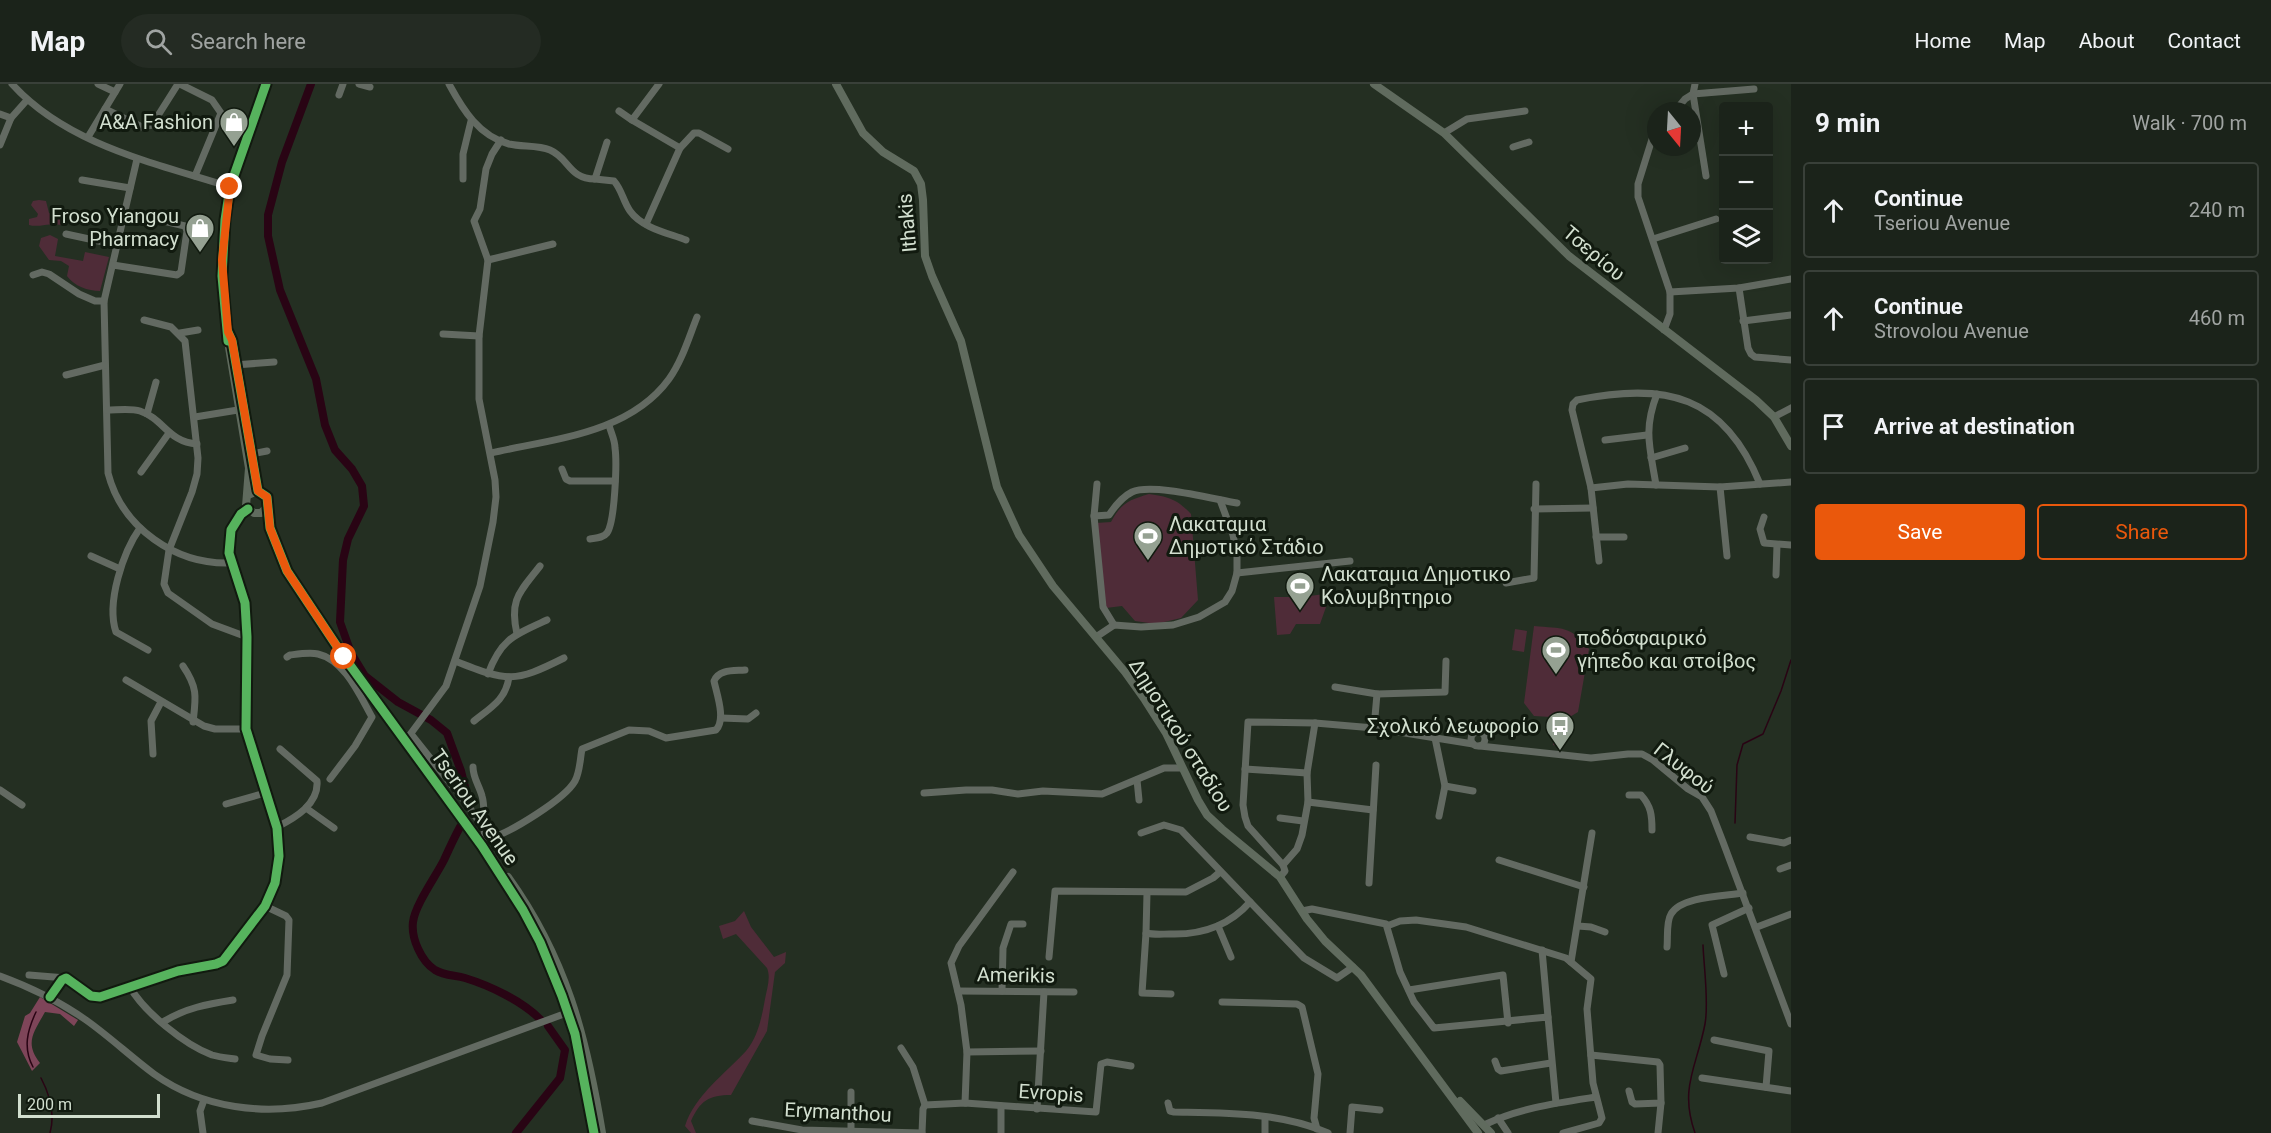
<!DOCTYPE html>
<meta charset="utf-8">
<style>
body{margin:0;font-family:Roboto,sans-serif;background:#242b23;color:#f1f3f6}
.controls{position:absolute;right:18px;top:18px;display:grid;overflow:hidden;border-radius:6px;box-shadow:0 6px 24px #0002}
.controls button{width:54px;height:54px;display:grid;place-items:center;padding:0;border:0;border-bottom:2px solid #394039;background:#1b231a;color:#f1f3f6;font:30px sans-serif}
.compass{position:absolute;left:1647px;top:18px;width:54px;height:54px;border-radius:50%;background:#1b231a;box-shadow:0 6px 24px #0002;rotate:162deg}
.scale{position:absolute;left:18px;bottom:15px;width:142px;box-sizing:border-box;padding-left:6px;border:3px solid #d2dfcf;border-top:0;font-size:16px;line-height:21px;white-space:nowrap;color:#d2dfcf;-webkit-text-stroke:4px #111a0f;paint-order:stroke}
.stop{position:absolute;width:18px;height:18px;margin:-14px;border:4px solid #ea580c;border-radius:50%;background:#fff}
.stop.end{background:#ea580c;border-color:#fff;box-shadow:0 2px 6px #0008}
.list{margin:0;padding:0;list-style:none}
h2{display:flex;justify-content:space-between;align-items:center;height:78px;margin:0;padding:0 24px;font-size:26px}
h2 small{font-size:20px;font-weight:400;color:#a0a4a2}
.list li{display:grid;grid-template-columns:39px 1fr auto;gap:18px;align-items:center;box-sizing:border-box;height:96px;margin:0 12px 12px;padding:0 12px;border:2px solid #394039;border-radius:6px}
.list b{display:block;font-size:22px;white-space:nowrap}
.list p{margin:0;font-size:20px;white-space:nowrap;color:#a0a4a2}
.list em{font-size:20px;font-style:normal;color:#a0a4a2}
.actions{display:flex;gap:12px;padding:18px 24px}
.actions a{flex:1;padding:14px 0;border:2px solid #ea580c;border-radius:6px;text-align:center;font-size:21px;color:#ea580c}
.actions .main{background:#ea580c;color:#fff}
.icon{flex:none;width:33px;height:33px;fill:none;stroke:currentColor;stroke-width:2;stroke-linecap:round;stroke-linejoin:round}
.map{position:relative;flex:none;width:1791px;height:1049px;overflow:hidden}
header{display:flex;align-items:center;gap:36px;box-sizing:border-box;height:84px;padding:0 30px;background:#1b231a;border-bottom:2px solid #394039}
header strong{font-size:28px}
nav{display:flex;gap:33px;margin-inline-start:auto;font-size:21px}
.search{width:420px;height:54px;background:#242b23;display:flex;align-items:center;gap:15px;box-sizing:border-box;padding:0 21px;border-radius:33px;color:#a0a4a2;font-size:22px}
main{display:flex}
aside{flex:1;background:#1b231a}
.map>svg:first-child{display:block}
</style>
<header>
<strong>Map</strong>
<div class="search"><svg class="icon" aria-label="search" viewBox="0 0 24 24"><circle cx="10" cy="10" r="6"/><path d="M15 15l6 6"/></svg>Search here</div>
<nav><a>Home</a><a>Map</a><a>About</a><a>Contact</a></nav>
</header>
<main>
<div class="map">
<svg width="1791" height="1049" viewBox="0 0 1791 1049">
<rect width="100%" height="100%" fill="#242f22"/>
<g fill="#4f2c38">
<path d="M39 116 46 117 49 129 62 134 61 141C50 138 39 144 29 141V135L37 133 38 130 31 121 33 117Z"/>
<path d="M50 151 58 155 55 172 83 177 85 168 109 173 100 207C88 207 74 202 67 192L69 182 61 177 49 176 39 162 41 154Z"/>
<path d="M1149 410C1169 413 1177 415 1191 430L1198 516 1181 534 1156 540 1135 537 1122 522 1106 524 1096 439 1111 438C1121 419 1129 416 1149 410Z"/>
<polygon points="1304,508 1309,508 1310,512 1331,509 1320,540 1296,540 1290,550 1277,551 1274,513 1296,513"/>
<path d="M1534 542C1563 545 1570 541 1589 565L1578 628 1568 634 1534 632 1524 619Z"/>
<polygon points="1515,545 1527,547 1524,568 1512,566"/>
<polygon points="1556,640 1567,642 1564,663 1553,661"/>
<path d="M744 827 751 843 774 873 786 868 785 879 775 888 767 947 731 1011C709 1011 700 1017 691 1037L696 1049H691L685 1042C695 1011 725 990 746 967 758 953 762 932 765 915 767 905 771 893 767 884L736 850 723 855 719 842 735 837Z"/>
</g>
<path fill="#7e4559" d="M40 913 78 936 74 942 60 930 45 928C34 948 24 959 40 979L32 987 17 958 25 932 30 929Z"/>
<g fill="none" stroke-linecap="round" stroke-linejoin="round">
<g stroke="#290414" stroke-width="1.5">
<polyline points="1735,739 1737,681 1743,660 1763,650 1781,607 1791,576"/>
<path d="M33 983C23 964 27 947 36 928"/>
<path d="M41 994C50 1011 55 1031 50 1049"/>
<path d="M1695 1049C1679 1004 1697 982 1705 940 1709 918 1704 885 1703 861"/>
</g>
<g stroke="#290414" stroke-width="8">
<polyline points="311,0 282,78 268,131 268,152 280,206 316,295 325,341 335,366 352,385 362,402 364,422 348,455 343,476 340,538 351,569 365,592 398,618 431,636 447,649 461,687 468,715"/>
<path d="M460 743C454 754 449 765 444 776 436 792 415 821 413 838 411 854 421 877 435 886 445 892 455 891 465 894 491 902 522 917 541 936"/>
<polyline points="516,1049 560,994 565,966 548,942"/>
</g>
<g stroke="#636a62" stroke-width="7">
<path d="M12 0C67 61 155 79 230 103"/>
<polyline points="98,0 115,8"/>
<polyline points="180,0 212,16 221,29 195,92"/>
<polyline points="359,0 370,3"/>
<path d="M449 0C463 26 479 52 509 60 522 63 538 61 550 66 569 74 569 95 595 95L607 58"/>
<polyline points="1695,0 1693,10 1706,92"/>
<polyline points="339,11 343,0"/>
<polyline points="105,25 142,43 152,41 178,0"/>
<polyline points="619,27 632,36 659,0"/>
<polyline points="1675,27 1685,15 1693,10 1754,5"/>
<polyline points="0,30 11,34"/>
<polyline points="632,36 680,64"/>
<polyline points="1444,49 1467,35 1525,27"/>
<polyline points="1656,49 1653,52 1638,100 1638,113 1670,208 1670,230 1664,246"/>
<polyline points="88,53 120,0"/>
<polyline points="0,61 11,34 27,16"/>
<polyline points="1513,63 1529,58"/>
<path d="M137 75 104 217 108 389C122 444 176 481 231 479"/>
<polyline points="463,95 463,70 471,37"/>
<path d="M595 95 614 97C622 106 623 117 630 127 642 144 668 149 686 156"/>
<polyline points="82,96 130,104"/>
<polyline points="646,140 680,64 694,49 699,49 728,65"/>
<polyline points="66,150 117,161"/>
<polyline points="1653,155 1716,135"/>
<polyline points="488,176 553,160"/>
<polyline points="113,181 177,191 181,188 187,147 185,142 125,128"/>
<polyline points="33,191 42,188 49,190 79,210 95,217 104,217"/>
<polyline points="1739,204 1748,264 1751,270 1755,273 1791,276"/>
<polyline points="1670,208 1739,204 1791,195"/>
<polyline points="144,236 171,243 185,257 198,374 197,390 192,408 169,466 164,500 168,509 212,540 247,553"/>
<polyline points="1743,237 1791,231"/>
<polyline points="180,249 198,246"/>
<polyline points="443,250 479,252"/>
<polyline points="235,281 274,278"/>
<polyline points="66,291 105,281"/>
<path d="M107 326C117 326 131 324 140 327 164 335 168 358 197 360"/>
<polyline points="147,330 156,298"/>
<polyline points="195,333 244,325"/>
<polyline points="1774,333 1791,324"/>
<polyline points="1605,356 1647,351"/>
<path d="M491 369C552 355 629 350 669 295 682 277 689 253 697 233"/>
<polyline points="251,370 267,367"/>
<polyline points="1651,374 1685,364"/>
<polyline points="562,385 566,395 570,397 615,397"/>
<polyline points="141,388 169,349"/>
<polyline points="1097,400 1094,432 1103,523 1114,541"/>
<path d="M1656 401C1650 364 1643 346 1657 310"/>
<polyline points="1720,403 1727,472"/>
<polyline points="1591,404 1628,400 1720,403 1791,398"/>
<polyline points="1534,425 1593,424"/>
<path d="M1094 432 1109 431C1115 422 1122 413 1132 408 1152 399 1213 415 1237 419"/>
<polyline points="1764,433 1760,445 1764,459 1791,461"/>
<path d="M140 444C123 468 106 519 116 548L148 566"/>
<polyline points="1596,453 1624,453"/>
<path d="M590 455C596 454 603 454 607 449 615 438 617 378 615 364 615 356 611 349 609 341"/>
<polyline points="91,472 120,485"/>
<path d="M1599 477 1591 404 1572 326 1573 320 1577 316C1666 298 1724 311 1760 400"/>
<polyline points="1237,489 1350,477"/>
<polyline points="1776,491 1777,461"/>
<polyline points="1506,499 1534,494 1536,400"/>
<path d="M517 550C509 515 520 508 540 482"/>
<polyline points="1096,553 1114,541 1141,543 1173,541 1199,533 1225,518 1232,507 1237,489 1237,471 1233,451 1220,416"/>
<path d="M287 573 290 571C298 570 310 568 318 570 345 576 360 612 372 633L355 662 330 695"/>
<path d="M455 577C508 598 514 599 564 574"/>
<path d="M183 582C198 604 196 613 193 638"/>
<path d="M488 590C501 555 514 551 547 536"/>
<polyline points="126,596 204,642 215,645 246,645"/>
<polyline points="1335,603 1377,610 1445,608 1446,577"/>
<polyline points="721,634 748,635 756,629"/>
<path d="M474 637C490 624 506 616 509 593"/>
<polyline points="1374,644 1377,610"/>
<circle cx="1478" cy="655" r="7"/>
<polyline points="411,650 467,720 484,745"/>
<polyline points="1435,654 1445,702 1439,732"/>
<polyline points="406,656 446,602 480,502 493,438 496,413 495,396 479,315 479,252 488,176 474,137 480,125 486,85 492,70 501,56"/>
<polyline points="1480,662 1591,674 1628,670 1642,670 1653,676 1688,705 1702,713 1711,727 1723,758 1791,940"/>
<polyline points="153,670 151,637 161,618"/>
<path d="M473 683C473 694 479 701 482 712 486 725 482 739 485 752L491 754C511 748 565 715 575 697 580 688 580 675 582 665L629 646 649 647 666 654 716 646C726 635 717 611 714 597 719 585 734 587 745 586"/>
<polyline points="1245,685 1307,689"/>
<polyline points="1137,696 1139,716"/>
<polyline points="1445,702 1473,707"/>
<polyline points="0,706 22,721"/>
<polyline points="924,709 966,706 992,706 1018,710 1043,707 1102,710 1164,684 1182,684"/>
<path d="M1629 711H1641C1651 722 1652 731 1652 746"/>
<polyline points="1308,718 1373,726"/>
<polyline points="226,720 265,709"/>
<polyline points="306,724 334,744"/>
<polyline points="1280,734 1303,737"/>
<path d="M277 743C295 734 319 720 317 697L280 665"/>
<polyline points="1141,749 1164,741 1181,746 1304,874 1337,894 1353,883"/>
<polyline points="1750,753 1784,759 1791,756"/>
<polyline points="1499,776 1584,803"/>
<polyline points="1283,781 1297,765 1302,751 1308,718 1307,689 1315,639"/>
<polyline points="1780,785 1791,781"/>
<polyline points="1280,793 1285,787 1283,781 1248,742 1245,733 1243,721 1248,638 1315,639 1374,644 1473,660"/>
<polyline points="1369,799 1376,681"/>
<polyline points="1147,809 1146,849 1142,909 1171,910"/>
<polyline points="265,822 286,832 289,836 287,891 262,952 256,971 270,975 288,976"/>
<polyline points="1302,827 1312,825 1386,840 1400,888 1414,918 1434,944 1548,933 1556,1019"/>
<polyline points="1218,842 1231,873"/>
<polyline points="1387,842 1400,837 1416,836 1466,843 1566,874 1591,895 1587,925 1593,999 1602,1034 1599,1039 1563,1049"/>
<polyline points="1578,842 1591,843 1605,848"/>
<polyline points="1757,843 1791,830"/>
<path d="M1146 849C1154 851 1162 850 1170 850 1201 851 1229 842 1250 818"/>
<path d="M1667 863C1668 853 1666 838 1671 830 1681 812 1725 812 1743 809"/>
<polyline points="1542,866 1548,933"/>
<polyline points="1049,873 1055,807 1186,808 1213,794 1220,788"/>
<polyline points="1571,878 1592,749"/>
<polyline points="1724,890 1712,841 1749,824"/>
<polyline points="29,891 66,894"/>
<path d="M0 892C30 903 59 917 86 936 110 953 131 973 154 990 203 1025 265 1032 322 1019L572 927"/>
<path d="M130 903C144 928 185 961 212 971 219 973 228 974 235 975"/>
<polyline points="1409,906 1503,891 1508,939"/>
<polyline points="958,907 1074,908"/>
<polyline points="1002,907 1003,864 1011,840 1023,840"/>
<polyline points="50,913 62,896 66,894 91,912 100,913 178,887 216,880 223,877 265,822 275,799 279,772 277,744 246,645 247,553 245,519 229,469 231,446 241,430 248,425"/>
<polyline points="1222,918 1297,920 1302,923 1318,990 1314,1034 1317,1045"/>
<path d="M163 938C185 924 208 920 233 916"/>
<polyline points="1714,956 1769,967 1766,1003"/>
<polyline points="901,964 913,983 925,1021 923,1025 922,1049"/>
<polyline points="967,968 1041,967"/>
<polyline points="1591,971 1658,978 1660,981 1661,1019 1635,1020 1632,1018 1629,1007"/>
<polyline points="1495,977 1498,985 1501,987 1551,979"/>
<polyline points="1702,994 1791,1007"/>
<polyline points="965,1019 967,968 961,921 951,879 959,862 1013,788"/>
<path d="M1168 1019 1170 1027 1174 1028C1225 1029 1281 1028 1328 1049"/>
<polyline points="925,1021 965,1019 1096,1028 1101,980 1107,978 1131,982"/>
<polyline points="1037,1025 1044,908"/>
<polyline points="1498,1034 1508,1049"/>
<polyline points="752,1037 802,1046 922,1049"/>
<path d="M1484 1041C1519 1024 1557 1019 1596 1013"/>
<polyline points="851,1047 851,1008"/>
<polyline points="203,1049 200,1027 204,1016"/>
<polyline points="1001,1049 1001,1022"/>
<polyline points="1265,1049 1265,1033"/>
<polyline points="1350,1049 1352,1023 1380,1026"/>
<polyline points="1658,1049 1661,1019"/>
</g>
<g stroke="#606b5e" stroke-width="8">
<polyline points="266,0 230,103 222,176 228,257 249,384 246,422 254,429 261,429 266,424"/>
<polyline points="836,0 863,49 883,68 914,87 921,100 923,116 925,172 932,192 961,257 997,403 1019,451 1053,502 1125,588 1145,616 1166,649 1198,716 1207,731 1222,745 1280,793 1307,835 1325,857 1361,891 1478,1049"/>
<polyline points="1374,0 1444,49 1569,172 1756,316 1774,333 1791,362"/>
<polyline points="253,381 258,407"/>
<polyline points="248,411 258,407 267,413 270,444 287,487 344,573 482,762 523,826 540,858 562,912 575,950 594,1049"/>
<path d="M508 793C566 874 586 952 602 1049"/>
<polyline points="1460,1017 1491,1049"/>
</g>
<g stroke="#111a0f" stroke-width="13">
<g id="cycleway">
<polyline points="228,248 232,257 258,407 267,413 270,444 287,487 344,573 482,762 523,826 540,858 562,912 575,950 594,1049"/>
<polyline points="228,257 222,192 225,136 230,103 266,0"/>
<polyline points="50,913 62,896 66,894 91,912 100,913 178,887 216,880 223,877 265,822 275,799 279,772 277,744 246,645 247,553 245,519 229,469 231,446 241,430 248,425"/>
</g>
</g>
<use href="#cycleway" stroke="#56b35d" stroke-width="9"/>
</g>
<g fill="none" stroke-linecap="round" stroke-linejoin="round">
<polyline stroke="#ea580c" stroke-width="8" points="230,103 222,176 228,248 232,256 258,407 267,413 270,444 287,487 344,573"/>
</g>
<defs>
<g id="shop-pin" transform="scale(1.5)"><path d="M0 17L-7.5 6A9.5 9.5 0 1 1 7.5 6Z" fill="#95a192" stroke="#111a0f"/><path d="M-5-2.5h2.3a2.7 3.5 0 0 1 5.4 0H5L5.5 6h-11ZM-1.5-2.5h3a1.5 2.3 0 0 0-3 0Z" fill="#fff"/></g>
<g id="stadium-pin" transform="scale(1.5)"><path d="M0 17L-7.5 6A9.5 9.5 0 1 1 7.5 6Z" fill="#95a192" stroke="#111a0f"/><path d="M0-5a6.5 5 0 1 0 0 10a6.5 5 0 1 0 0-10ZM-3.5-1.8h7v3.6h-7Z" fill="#fff"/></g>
<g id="bus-pin" transform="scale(1.5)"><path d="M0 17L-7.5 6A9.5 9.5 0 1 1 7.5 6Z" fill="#95a192" stroke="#111a0f"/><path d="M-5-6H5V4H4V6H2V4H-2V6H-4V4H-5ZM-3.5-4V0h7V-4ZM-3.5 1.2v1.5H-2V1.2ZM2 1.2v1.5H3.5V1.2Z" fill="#fff"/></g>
</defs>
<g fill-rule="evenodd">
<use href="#shop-pin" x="234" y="38"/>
<use href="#shop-pin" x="200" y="144"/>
<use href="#stadium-pin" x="1148" y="452"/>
<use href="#stadium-pin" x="1300" y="502"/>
<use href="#stadium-pin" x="1556" y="566"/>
<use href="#bus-pin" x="1560" y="642"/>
</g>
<g text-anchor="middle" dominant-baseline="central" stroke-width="6" stroke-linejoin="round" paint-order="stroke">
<g font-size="20" fill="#d2dfcf" stroke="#111a0f" text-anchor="end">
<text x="213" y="38">A&amp;A Fashion</text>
<text x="179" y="132">Froso Yiangou<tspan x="179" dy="23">Pharmacy</tspan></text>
<text x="1169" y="440" text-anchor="start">Λακαταμια<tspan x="1169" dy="23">Δημοτικό Στάδιο</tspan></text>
<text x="1321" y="490" text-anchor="start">Λακαταμια Δημοτικο<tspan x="1321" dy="23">Κολυμβητηριο</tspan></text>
<text x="1577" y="554" text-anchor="start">ποδόσφαιρικό<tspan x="1577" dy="23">γήπεδο και στοίβος</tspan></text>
<text x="1539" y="642">Σχολικό λεωφορίο</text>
</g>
<g font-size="20" fill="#d2dfcf" stroke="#111a0f">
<text transform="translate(907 139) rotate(-95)">Ithakis</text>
<text transform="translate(1594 169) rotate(40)">Τσερίου</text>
<text transform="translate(1181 651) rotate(58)">Δημοτικού σταδίου</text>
<text transform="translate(1684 684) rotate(38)">Γλυφού</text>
<text transform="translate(475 723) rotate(55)">Tseriou Avenue</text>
<text transform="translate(1016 891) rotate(1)">Amerikis</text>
<text transform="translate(1051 1009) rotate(4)">Evropis</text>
<text transform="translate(838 1028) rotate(3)">Erymanthou</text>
</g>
</g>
</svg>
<div class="controls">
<button>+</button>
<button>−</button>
<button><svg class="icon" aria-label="layers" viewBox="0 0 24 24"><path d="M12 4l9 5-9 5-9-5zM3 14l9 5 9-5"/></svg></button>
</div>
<svg class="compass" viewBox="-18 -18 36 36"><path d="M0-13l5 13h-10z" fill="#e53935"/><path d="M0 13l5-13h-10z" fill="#a0a4a2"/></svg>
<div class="scale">200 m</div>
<div class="stop" style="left:344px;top:573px"></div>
<div class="stop end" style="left:230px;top:103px"></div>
</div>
<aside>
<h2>9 min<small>Walk · 700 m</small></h2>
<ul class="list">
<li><svg class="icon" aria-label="ahead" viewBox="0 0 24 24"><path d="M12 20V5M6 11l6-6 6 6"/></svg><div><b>Continue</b><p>Tseriou Avenue</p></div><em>240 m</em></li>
<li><svg class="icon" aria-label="ahead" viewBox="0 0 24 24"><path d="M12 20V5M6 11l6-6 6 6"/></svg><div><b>Continue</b><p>Strovolou Avenue</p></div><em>460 m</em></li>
<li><svg class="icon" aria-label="arrive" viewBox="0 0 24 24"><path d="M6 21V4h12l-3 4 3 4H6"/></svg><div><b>Arrive at destination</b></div></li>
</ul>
<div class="actions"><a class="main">Save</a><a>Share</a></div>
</aside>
</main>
